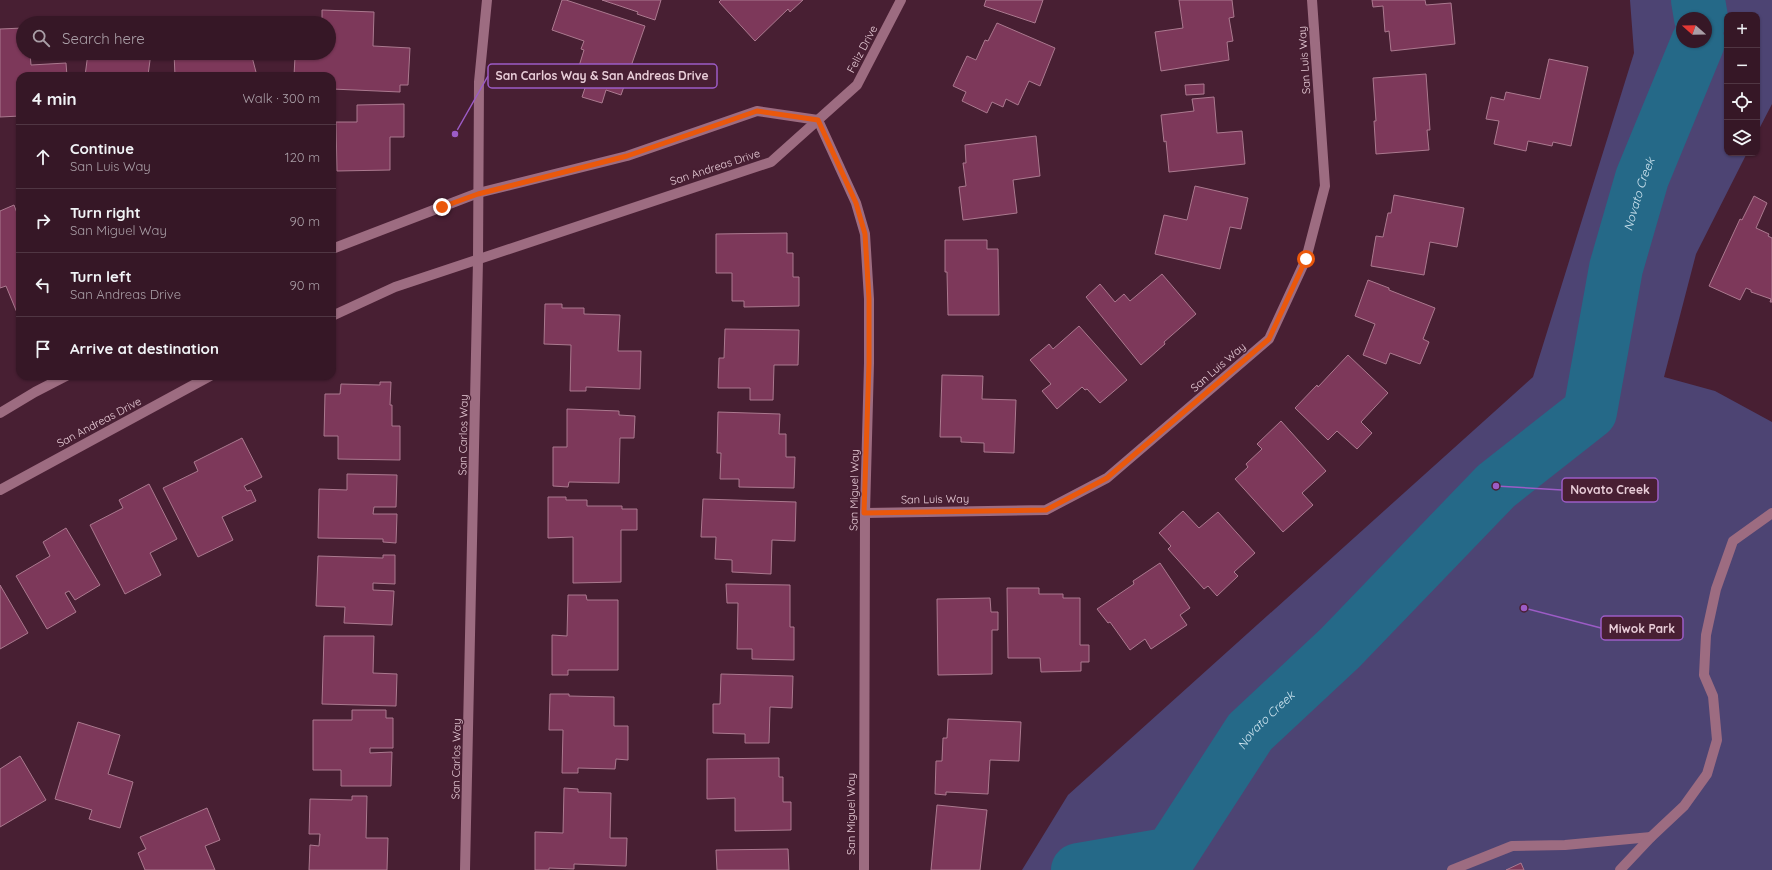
<!DOCTYPE html>
<meta charset="utf-8">
<style>
body{margin:0;font-family:Quicksand,sans-serif;background:#3d202e;color:#f1f3f6}
.controls{position:absolute;right:12px;top:12px;display:grid;overflow:hidden;border-radius:8px;box-shadow:0 1px 3px #0004}
.controls button{width:36px;height:36px;display:grid;place-items:center;padding:0;border:0;border-bottom:1px solid #503643;background:#361726;color:#f1f3f6;font:20px sans-serif}
.compass{position:absolute;left:1676px;top:12px;width:36px;height:36px;border-radius:50%;background:#361726;box-shadow:0 1px 3px #0004;rotate:290deg}
.stop{position:absolute;width:12px;height:12px;margin:-9px;border:3px solid #ea580c;border-radius:50%;background:#fff}
.stop.end{background:#ea580c;border-color:#fff;box-shadow:0 1px 4px #0008}
.list{margin:0;padding:0;list-style:none}
h2{display:flex;justify-content:space-between;align-items:center;height:52px;margin:0;padding:0 16px;font-size:17px}
h2 small{font-size:13px;font-weight:400;color:#aa9fa7}
.list li{display:grid;grid-template-columns:26px 1fr auto;gap:12px;align-items:center;box-sizing:border-box;height:64px;padding:0 16px;border-top:1px solid #503643}
.list b{display:block;font-size:15px;white-space:nowrap}
.list p{margin:0;font-size:13px;white-space:nowrap;color:#aa9fa7}
.list em{font-size:13px;font-style:normal;color:#aa9fa7}
.icon{flex:none;width:22px;height:22px;fill:none;stroke:currentColor;stroke-width:2;stroke-linecap:round;stroke-linejoin:round}
.map{position:relative;flex:none;width:1772px;height:870px;overflow:hidden}
.search{position:absolute;background:#361726;box-shadow:0 1px 3px #0004;left:16px;top:16px;width:320px;height:44px;display:flex;align-items:center;gap:10px;box-sizing:border-box;padding:0 14px;border-radius:22px;color:#aa9fa7;font-size:15px}
.panel{position:absolute;background:#361726;box-shadow:0 1px 3px #0004;left:16px;top:72px;width:320px;height:308px;border-radius:12px}
.map>svg:first-child{display:block}
</style>
<div class="map">
<svg width="1772" height="870" viewBox="0 0 1772 870">
<rect width="100%" height="100%" fill="#481f33"/>
<path fill="#4d4473" fill-rule="evenodd" d="M1630 0H1772V104L1757 133V15H1727V153H1747L1696 254 1664 377 1715 391 1772 422V870H1022L1068 795 1533 377 1634 53ZM1682 18H1706V42H1682Z"/>
<g fill="none" stroke-linecap="round" stroke-linejoin="round">
<g stroke="#256988" stroke-width="54">
<polyline points="1698,0 1701,18"/>
<path id="s1" d="M1078 870 1171 854 1250 732 1340 648 1496 486 1590 412 1616 268 1642 178 1698 42"/>
</g>
</g>
<g fill="#7d385a" stroke="#ab798f">
<polygon points="562,0 566,0 645,26 621,95 606,90 602,103 582,97 587,82 575,79 584,50 581,49 584,41 552,30"/>
<polygon points="602,0 661,0 655,20 637,14 638,12"/>
<polygon points="721,0 803,0 790,12 788,9 755,41 719,2"/>
<polygon points="986,0 1043,0 1035,23 984,6"/>
<polygon points="1179,0 1232,0 1234,17 1229,18 1233,41 1227,42 1229,60 1161,71 1155,32 1183,28"/>
<polygon points="1372,0 1425,0 1426,5 1451,3 1455,44 1391,51 1389,31 1385,32 1383,6 1373,7"/>
<polygon points="322,10 374,12 373,46 410,48 408,85 400,85 400,92 332,89 332,76 294,76 295,57 320,58 320,53 329,53 329,23 322,23"/>
<polygon points="997,23 1055,48 1040,86 1029,81 1018,105 1006,99 1003,107 992,102 987,113 962,101 966,92 953,86 967,56 976,60 985,40 988,41"/>
<polygon points="23,28 23,53 30,53 31,65 66,63 67,76 20,76 20,116 0,117 0,29"/>
<polygon points="88,53 151,53 148,75 133,73 133,76 85,76"/>
<polygon points="174,53 251,53 257,76 175,76"/>
<polygon points="1549,59 1588,67 1571,146 1553,142 1552,146 1528,141 1526,151 1494,144 1499,121 1486,119 1491,97 1504,100 1506,92 1540,99"/>
<polygon points="1426,74 1430,130 1427,130 1429,150 1376,154 1374,121 1376,121 1373,78"/>
<polygon points="1204,84 1204,94 1186,95 1185,85"/>
<polygon points="1214,97 1217,133 1242,131 1245,164 1169,172 1166,141 1164,142 1161,115 1194,111 1192,99"/>
<polygon points="404,104 404,137 390,137 390,170 337,171 336,122 357,122 357,105"/>
<polygon points="1036,136 1040,176 1013,180 1017,213 963,220 959,187 966,186 963,163 966,163 965,145"/>
<polygon points="1195,186 1248,198 1241,229 1230,227 1220,269 1155,254 1164,215 1187,220"/>
<polygon points="1394,195 1464,208 1457,247 1430,242 1424,275 1371,266 1376,236 1383,237 1388,213 1391,213"/>
<polygon points="1754,196 1767,203 1756,228 1769,234 1768,236 1772,238 1772,302 1770,302 1771,299 1751,292 1751,290 1746,288 1740,300 1709,286 1740,219 1742,220"/>
<polygon points="14,205 20,221 20,320 6,286 0,288 0,211"/>
<polygon points="787,233 787,253 793,253 793,277 799,277 799,306 744,307 744,301 732,301 732,273 716,273 716,234"/>
<polygon points="945,240 987,240 987,249 998,249 999,315 948,315 947,272 945,272"/>
<polygon points="1162,274 1196,314 1164,342 1165,344 1141,365 1086,297 1100,284 1115,302 1124,294 1130,301"/>
<polygon points="1368,280 1389,288 1389,290 1435,308 1423,339 1429,342 1420,364 1390,353 1386,364 1363,355 1375,324 1355,316"/>
<polygon points="545,304 562,304 562,308 584,308 584,314 620,315 618,351 641,351 640,389 586,387 586,391 570,391 571,345 544,344"/>
<polygon points="1079,326 1127,380 1100,403 1087,389 1085,390 1082,387 1057,409 1042,391 1051,384 1030,360 1049,344 1053,349"/>
<polygon points="725,329 799,330 798,365 774,365 773,400 750,400 750,388 718,388 719,358 724,358"/>
<polygon points="1348,355 1388,393 1361,422 1372,433 1357,449 1337,431 1328,440 1295,408 1317,385 1318,387"/>
<polygon points="942,375 983,376 982,399 1016,400 1014,453 984,452 984,443 961,442 961,437 940,437"/>
<polygon points="380,382 391,382 390,405 392,405 392,426 400,426 400,460 338,459 338,436 324,436 325,394 340,394 341,384 380,385"/>
<polygon points="567,409 619,411 619,415 635,416 634,438 620,438 619,483 569,482 568,487 553,486 553,447 567,447"/>
<polygon points="718,412 780,414 779,434 786,434 786,457 795,457 794,488 739,487 739,479 720,479 721,453 717,453"/>
<polygon points="1281,421 1326,471 1302,493 1313,505 1283,532 1235,479 1248,467 1246,464 1262,449 1257,444"/>
<polygon points="242,438 262,477 244,486 247,491 251,490 256,501 222,517 233,540 198,557 163,488 198,471 194,462"/>
<polygon points="347,474 397,475 396,507 374,507 373,514 397,514 396,543 383,542 383,539 318,538 319,489 347,490"/>
<polygon points="149,484 177,539 150,553 161,575 125,594 90,525 123,508 119,500"/>
<polygon points="548,497 566,497 566,500 587,500 587,506 622,506 622,509 637,509 637,530 621,530 621,582 573,583 573,537 548,538"/>
<polygon points="703,499 796,502 795,541 772,540 771,574 732,572 732,560 715,559 716,537 701,537"/>
<polygon points="1183,511 1199,528 1218,512 1255,553 1234,572 1238,576 1217,596 1208,586 1204,589 1168,549 1171,546 1159,533"/>
<polygon points="66,528 100,585 75,600 69,591 65,593 76,612 47,629 16,576 50,556 43,542"/>
<polygon points="383,555 395,555 395,584 373,583 373,590 394,591 392,625 344,623 345,607 316,606 318,556 383,558"/>
<polygon points="1160,563 1190,608 1180,615 1187,625 1151,649 1145,639 1130,650 1110,622 1108,623 1097,609 1134,584 1133,581"/>
<polygon points="726,584 790,585 790,627 794,627 794,660 752,659 752,649 737,649 738,603 727,603"/>
<polygon points="0,585 28,633 0,649"/>
<polygon points="1007,588 1039,588 1039,594 1063,594 1063,598 1080,598 1080,645 1089,645 1089,662 1081,662 1081,671 1041,672 1040,658 1008,658"/>
<polygon points="568,595 586,595 587,600 618,600 618,670 568,670 568,675 552,675 552,635 567,636"/>
<polygon points="990,598 991,612 998,612 998,630 992,630 992,674 938,675 937,599"/>
<polygon points="324,636 374,636 373,673 397,674 396,706 322,704"/>
<polygon points="721,674 793,676 792,708 770,707 769,743 745,743 745,734 713,733 713,704 720,704"/>
<polygon points="550,694 569,694 569,696 614,697 614,726 628,726 628,760 616,759 615,769 578,768 578,773 562,773 563,730 549,730"/>
<polygon points="352,710 386,710 386,718 393,718 393,748 370,748 370,753 392,752 391,786 341,786 341,770 313,770 313,720 352,720"/>
<polygon points="948,719 1021,722 1019,761 990,760 988,794 946,792 946,795 935,794 936,761 942,761 943,738 947,738"/>
<polygon points="78,722 120,735 108,774 133,782 120,828 89,819 92,810 55,799"/>
<polygon points="20,756 46,800 0,827 0,769"/>
<polygon points="779,758 779,777 783,777 783,802 791,802 791,830 735,831 735,798 707,799 707,759"/>
<polygon points="564,788 578,789 578,792 611,793 610,838 627,838 626,866 574,864 574,869 549,868 549,870 535,870 535,832 563,833"/>
<polygon points="352,796 367,796 366,838 388,838 387,870 309,870 310,845 319,846 320,834 309,834 310,799 352,800"/>
<polygon points="937,805 987,810 980,870 931,870"/>
<polygon points="207,808 220,840 205,846 215,870 145,870 138,853 146,849 140,837"/>
<polygon points="788,849 789,870 717,870 716,850"/>
<polygon points="1521,863 1524,870 1506,870"/>
</g>
<g fill="none" stroke-linecap="round" stroke-linejoin="round">
<g stroke="#9d6c81" stroke-width="10">
<polyline points="818,120 856,203 865,234 869,299 869,363 865,513 864,870"/>
<polyline points="332,249 478,193 627,156 757,111 818,120"/>
<polyline points="332,316 395,287 771,162 857,85 901,0"/>
<polyline points="0,413 35,392 66,376"/>
<polyline points="0,490 210,376"/>
<polyline points="865,513 1046,510 1107,478 1269,339 1306,259 1325,186 1312,0"/>
<polyline points="465,870 478,260 479,82 487,0"/>
<polyline points="1452,870 1512,846 1565,845 1651,837"/>
<polyline points="1620,870 1651,837 1684,806 1707,774 1717,740 1713,696 1704,675 1706,635 1716,589 1733,541 1772,513"/>
</g>
</g>
<g fill="none" stroke-linecap="round" stroke-linejoin="round">
<polyline stroke="#ea580c" stroke-width="5" points="442,207 478,194 627,156 757,111 818,120 856,203 865,234 869,299 869,363 864,513 1046,510 1107,478 1269,339 1306,259"/>
</g>
<g text-anchor="middle" dominant-baseline="central" stroke-width="3" stroke-linejoin="round" paint-order="stroke">
<g font-size="11" fill="#e8cdd8" stroke="#481f33">
<text transform="translate(862 49) rotate(-62)">Feliz Drive</text>
<text transform="translate(1304 60) rotate(-94)">San Luis Way</text>
<text transform="translate(715 167) rotate(-18)">San Andreas Drive</text>
<text transform="translate(1218 367) rotate(-41)">San Luis Way</text>
<text transform="translate(99 422) rotate(-28)">San Andreas Drive</text>
<text transform="translate(463 435) rotate(-89)">San Carlos Way</text>
<text transform="translate(854 490) rotate(-89)">San Miguel Way</text>
<text transform="translate(935 499) rotate(-1)">San Luis Way</text>
<text transform="translate(456 759) rotate(-89)">San Carlos Way</text>
<text transform="translate(851 814) rotate(-90)">San Miguel Way</text>
</g>
<g font-size="12" font-style="italic" fill="#d2e7f2" stroke="#481f33">
<text stroke="none"><textPath href="#s1" startOffset="931">Novato Creek</textPath></text>
<text stroke="none"><textPath href="#s1" startOffset="259">Novato Creek</textPath></text>
</g>
</g>
<path fill="none" stroke="#9c5cc6" stroke-width="1.5" d="M455 134L488 76M1496 486L1562 490M1524 608L1601 628"/>
<g fill="#9c5cc6" stroke="#481f33" stroke-width="1.5">
<circle cx="455" cy="134" r="4"/>
<circle cx="1496" cy="486" r="4"/>
<circle cx="1524" cy="608" r="4"/>
</g>
<g fill="#481f33" stroke="#9c5cc6" stroke-width="1.5">
<rect x="488" y="64" width="229" height="24" rx="4"/>
<rect x="1562" y="478" width="96" height="24" rx="4"/>
<rect x="1601" y="616" width="82" height="24" rx="4"/>
</g>
<g font-size="12" text-anchor="middle" font-weight="bold" fill="#e8cdd8">
<text x="602" y="80">San Carlos Way &amp; San Andreas Drive</text>
<text x="1610" y="494">Novato Creek</text>
<text x="1642" y="633">Miwok Park</text>
</g>
</svg>
<div class="controls">
<button>+</button>
<button>−</button>
<button><svg class="icon" aria-label="locate" viewBox="0 0 24 24"><circle cx="12" cy="12" r="6"/><path d="M12 2v4M12 18v4M2 12h4M18 12h4"/></svg></button>
<button><svg class="icon" aria-label="layers" viewBox="0 0 24 24"><path d="M12 4l9 5-9 5-9-5zM3 14l9 5 9-5"/></svg></button>
</div>
<svg class="compass" viewBox="-18 -18 36 36"><path d="M0-13l5 13h-10z" fill="#e53935"/><path d="M0 13l5-13h-10z" fill="#aa9fa7"/></svg>
<div class="stop" style="left:1306px;top:259px"></div>
<div class="stop end" style="left:442px;top:207px"></div>
<div class="search"><svg class="icon" aria-label="search" viewBox="0 0 24 24"><circle cx="10" cy="10" r="6"/><path d="M15 15l6 6"/></svg>Search here</div>
<section class="panel">
<h2>4 min<small>Walk · 300 m</small></h2>
<ul class="list">
<li><svg class="icon" aria-label="ahead" viewBox="0 0 24 24"><path d="M12 20V5M6 11l6-6 6 6"/></svg><div><b>Continue</b><p>San Luis Way</p></div><em>120 m</em></li>
<li><svg class="icon" aria-label="right" viewBox="0 0 24 24"><path d="M7 20v-9h11M14 6l5 5-5 5"/></svg><div><b>Turn right</b><p>San Miguel Way</p></div><em>90 m</em></li>
<li><svg class="icon" aria-label="left" viewBox="0 0 24 24"><path d="M17 20v-9H6M10 6l-5 5 5 5"/></svg><div><b>Turn left</b><p>San Andreas Drive</p></div><em>90 m</em></li>
<li><svg class="icon" aria-label="arrive" viewBox="0 0 24 24"><path d="M6 21V4h12l-3 4 3 4H6"/></svg><div><b>Arrive at destination</b></div></li>
</ul>
</section>
</div>
